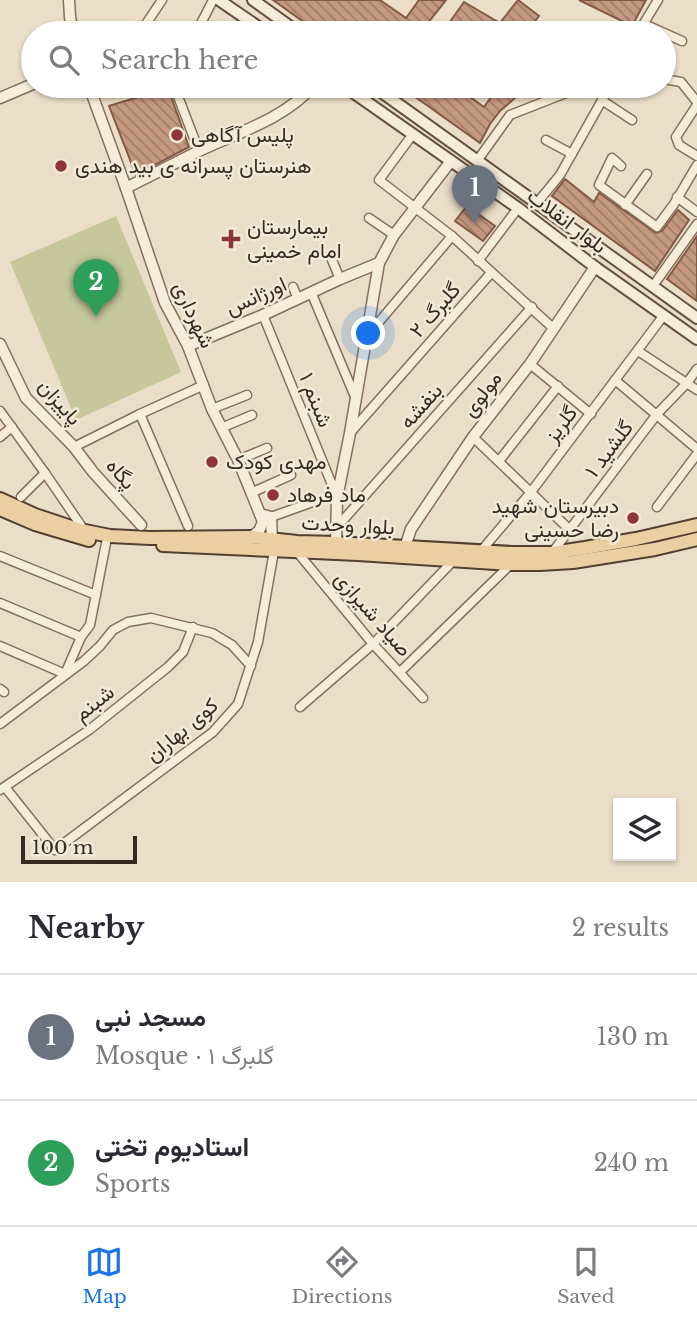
<!DOCTYPE html>
<meta charset="utf-8">
<style>
body{margin:0;font-family:"Libre Baskerville",Vazirmatn,serif;background:#f7f7f7;color:#2b2b33}
.controls{position:absolute;right:21px;bottom:21px;display:grid;overflow:hidden;border-radius:0px;box-shadow:0 2px 5px #0004}
.controls button{width:63px;height:63px;display:grid;place-items:center;padding:0;border:0;border-bottom:2px solid #e1e1e2;background:#fff;color:#2b2b33;font:35px sans-serif}
.scale{position:absolute;left:21px;bottom:18px;width:116px;box-sizing:border-box;padding-left:7px;border:4px solid #362a21;border-top:0;font-size:19px;line-height:24px;white-space:nowrap;color:#362a21;-webkit-text-stroke:5px #f3e9d7;paint-order:stroke}
.you{position:absolute;left:369px;top:334px;width:24px;height:24px;margin:-18px;border:5px solid #fff;border-radius:50%;background:#1a73e8;box-shadow:0 0 0 10px #1a73e833}
.badge{display:grid;place-items:center;width:46px;height:46px;border-radius:50%;background:#1a73e8;color:#fff;font-size:23px;font-weight:700}
.pin{position:absolute;translate:-50% -58px;filter:drop-shadow(0 2px 4px #0008)}
.pin::after{content:'';position:absolute;top:37px;width:24px;height:21px;background:inherit;clip-path:polygon(0 0,100% 0,50% 100%)}
.list{margin:0;padding:0;list-style:none}
h2{display:flex;justify-content:space-between;align-items:center;height:91px;margin:0;padding:0 28px;font-size:30px}
h2 small{font-size:23px;font-weight:400;color:#7c7c81}
.list li{display:grid;grid-template-columns:46px 1fr auto;gap:21px;align-items:center;box-sizing:border-box;height:126px;padding:0 28px;border-top:2px solid #e1e1e2}
.list b{display:block;font-size:26px;white-space:nowrap}
.list p{margin:0;font-size:23px;white-space:nowrap;color:#7c7c81}
.list em{font-size:23px;font-style:normal;color:#7c7c81}
.icon{flex:none;width:38px;height:38px;fill:none;stroke:currentColor;stroke-width:2;stroke-linecap:round;stroke-linejoin:round}
.map{position:relative;flex:none;width:697px;height:882px;overflow:hidden}
.search{position:absolute;background:#fff;box-shadow:0 2px 5px #0004;left:21px;right:21px;top:21px;height:77px;display:flex;align-items:center;gap:18px;box-sizing:border-box;padding:0 24px;border-radius:38px;color:#7c7c81;font-size:26px}
.sheet{height:343px;background:#fff}
nav{display:flex;justify-content:space-around;align-items:center;box-sizing:border-box;height:98px;border-top:2px solid #e1e1e2;background:#fff;font-size:19px;color:#7c7c81}
nav a{display:grid;justify-items:center;gap:4px}
nav .on{color:#1a73e8}
.map>svg:first-child{display:block}
</style>
<div class="map">
<svg width="697" height="882" viewBox="0 0 697 882">
<defs>
<pattern id="building-back-hatch" width="6" height="6" patternUnits="userSpaceOnUse" patternTransform="scale(1.75)"><rect width="6" height="6" fill="#c59981"/><path d="M-1 5l2 2M0 0l6 6M5-1l2 2" fill="none" stroke="#a17d69"/></pattern>
</defs>
<rect width="100%" height="100%" fill="#eadec8"/>
<polygon fill="#c6c89c" points="116,216 181,372 76,420 10,262"/>
<g fill="url(#building-back-hatch)" stroke="#825a46" stroke-width="2">
<polygon points="273,0 380,0 406,18 419,0 446,0 420,33 319,33"/>
<polygon points="518,0 539,16 526,33 442,33 464,2 500,23"/>
<polygon points="579,0 646,0 632,26"/>
<polygon points="400,86 455,86 484,107 499,86 536,86 536,88 523,91 500,111 490,124 480,143"/>
<polygon points="168,88 189,147 136,175 109,106"/>
<polygon points="565,179 594,202 599,193 656,233 662,231 678,210 689,220 655,271 552,196"/>
<polygon points="467,206 495,226 483,241 455,221"/>
<polygon points="697,236 697,301 667,279"/>
</g>
<g fill="none" stroke-linecap="round" stroke-linejoin="round">
<g stroke="#85705e" stroke-width="11">
<g id="minor">
<polyline points="146,24 162,0"/>
<polyline points="644,24 682,41"/>
<polyline points="196,33 213,0"/>
<polyline points="245,33 252,24"/>
<polyline points="638,33 658,0"/>
<polyline points="664,79 681,82 697,102"/>
<polyline points="174,86 199,151"/>
<polyline points="603,101 632,120"/>
<polyline points="697,105 676,137 679,145 697,156"/>
<polyline points="413,134 379,180 452,236 553,328"/>
<polyline points="546,140 572,154"/>
<polyline points="477,161 510,115 584,86"/>
<polyline points="621,166 612,158 599,185 657,227 674,204 697,165"/>
<polyline points="677,197 697,212"/>
<polyline points="537,203 560,175 610,86"/>
<polyline points="625,205 647,174"/>
<polyline points="369,218 394,235"/>
<polyline points="332,260 340,279"/>
<polyline points="478,261 518,208"/>
<polyline points="653,286 697,224"/>
<polyline points="293,287 298,299"/>
<polyline points="311,292 356,399"/>
<polyline points="263,315 337,497"/>
<polyline points="367,336 452,236"/>
<polyline points="638,351 697,390"/>
<polyline points="530,364 591,414"/>
<polyline points="615,380 697,449"/>
<polyline points="212,409 247,395"/>
<polyline points="0,411 45,473 84,530"/>
<polyline points="140,414 188,526"/>
<polyline points="221,428 252,415"/>
<polyline points="350,433 491,273"/>
<polyline points="0,437 12,427"/>
<polyline points="473,437 570,530"/>
<polyline points="74,447 140,414 204,385"/>
<polyline points="238,460 267,448"/>
<polyline points="499,461 558,386"/>
<polyline points="251,493 291,475"/>
<polyline points="21,497 45,473"/>
<polyline points="657,507 697,454"/>
<polyline points="271,517 310,503"/>
<polyline points="337,527 532,307"/>
<polyline points="481,551 531,492 664,315"/>
<polyline points="298,553 373,644 423,698"/>
<polyline points="552,553 657,414 687,383 697,369"/>
<polyline points="0,556 96,595"/>
<polyline points="0,603 81,637"/>
<polyline points="0,646 65,674"/>
<polyline points="400,672 511,564"/>
<polyline points="65,674 81,637 90,625 106,543"/>
<polyline points="0,689 4,692"/>
<polyline points="300,707 373,644 454,560"/>
<polyline points="0,724 84,661 100,646 113,630 128,622 151,618 212,633 232,645 251,666"/>
<polyline points="5,787 55,850 213,732 238,704 258,642 274,551"/>
<polyline points="0,790 89,730 168,667 183,652 193,627"/>
</g>
</g>
<g stroke="#85705e" stroke-width="13">
<g id="tertiary">
<polyline points="69,0 70,17 73,33"/>
<polyline points="89,86 126,188 165,303 188,346 212,409 238,460 260,514 271,517 272,543"/>
<polyline points="0,98 33,84"/>
<path d="M126 188C150 176 175 163 199 151 239 132 284 119 313 86"/>
<polyline points="0,344 26,398 74,447 93,472 141,525"/>
<polyline points="188,346 263,315 340,279 379,263 394,235 451,161"/>
<polyline points="251,537 259,531 263,522 260,514"/>
<polyline points="336,543 337,498 350,433 379,263"/>
<polyline points="405,547 411,529 473,437 530,364 595,267"/>
</g>
</g>
<g stroke="#675241" stroke-width="14">
<g id="secondary">
<polyline points="219,0 267,33"/>
<polyline points="253,0 299,33"/>
<polyline points="344,86 518,208 595,267 697,339"/>
<polyline points="373,86 697,318"/>
</g>
</g>
<g stroke="#533f32" stroke-width="16">
<g id="primary">
<polyline points="0,499 35,515 80,530 110,536 150,538 251,537 297,542 336,543 512,553 552,553 585,548 636,539 697,525"/>
<polyline points="0,509 35,524 89,540"/>
<polyline points="163,545 358,554 511,564 540,564 573,562 655,549 697,539"/>
</g>
</g>
<use href="#minor" stroke="#f6ecda" stroke-width="8"/>
<use href="#tertiary" stroke="#f6ecda" stroke-width="10"/>
<use href="#secondary" stroke="#f6ecda" stroke-width="10"/>
<use href="#primary" stroke="#eacfa3" stroke-width="12"/>
</g>
<g fill="#8e343a" stroke="#f3e9d7" stroke-width="2.5">
<circle cx="177" cy="135" r="7"/>
<circle cx="61" cy="166" r="7"/>
<path d="M227.5 228.5h7v7h7v7h-7v7h-7v-7h-7v-7h7z"/>
<circle cx="212" cy="462" r="7"/>
<circle cx="273" cy="495" r="7"/>
<circle cx="633" cy="518" r="7"/>
</g>
<g text-anchor="middle" dominant-baseline="central" stroke-width="5" stroke-linejoin="round" paint-order="stroke">
<g font-size="21" fill="#362a21" stroke="#f3e9d7" text-anchor="start">
<text x="191" y="135">پلیس آگاهی</text>
<text x="75" y="166">هنرستان پسرانه ی بید هندی</text>
<text x="247" y="227">بیمارستان<tspan x="247" dy="24">امام خمینی</tspan></text>
<text x="226" y="462">مهدی کودک</text>
<text x="287" y="495">ماد فرهاد</text>
<text x="619" y="506" text-anchor="end">دبیرستان شهید<tspan x="619" dy="24">رضا حسینی</tspan></text>
</g>
<g font-size="21" fill="#362a21" stroke="#f3e9d7">
<text transform="translate(567 221) rotate(37)">بلوار انقلاب</text>
<text transform="translate(256 296) rotate(-24)">اورژانس</text>
<text transform="translate(435 310) rotate(-49)">گلبرگ ۲</text>
<text transform="translate(194 315) rotate(65)">شهرداری</text>
<text transform="translate(482 394) rotate(-53)">مولوی</text>
<text transform="translate(316 400) rotate(68)">شبنم ۱</text>
<text transform="translate(60 402) rotate(49)">پاییزان</text>
<text transform="translate(421 406) rotate(-48)">بنفشه</text>
<text transform="translate(561 424) rotate(-53)">گلریز</text>
<text transform="translate(609 449) rotate(-53)">گلشید ۱</text>
<text transform="translate(121 474) rotate(49)">پگاه</text>
<text transform="translate(348 525) rotate(3)">بلوار وحدت</text>
<text transform="translate(373 614) rotate(49)">صیاد شیرازی</text>
<text transform="translate(94 703) rotate(-38)">شبنم</text>
<text transform="translate(182 730) rotate(-40)">کوی بهاران</text>
</g>
</g>
</svg>
<div class="controls">
<button><svg class="icon" aria-label="layers" viewBox="0 0 24 24"><path d="M12 4l9 5-9 5-9-5zM3 14l9 5 9-5"/></svg></button>
</div>
<div class="scale">100 m</div>
<div class="you"></div>
<div class="pin badge" style="left:475px;top:223px;background:#6b7280">1</div>
<div class="pin badge" style="left:96px;top:317px;background:#2e9e5b">2</div>
<div class="search"><svg class="icon" aria-label="search" viewBox="0 0 24 24"><circle cx="10" cy="10" r="6"/><path d="M15 15l6 6"/></svg>Search here</div>
</div>
<section class="sheet">
<h2>Nearby<small>2 results</small></h2>
<ul class="list">
<li><span class="badge" style="background:#6b7280">1</span><div><b>مسجد نبی</b><p>Mosque · گلبرگ ۱</p></div><em>130 m</em></li>
<li><span class="badge" style="background:#2e9e5b">2</span><div><b>استادیوم تختی</b><p>Sports</p></div><em>240 m</em></li>
</ul>
</section>
<nav>
<a class="on"><svg class="icon" aria-label="map" viewBox="0 0 24 24"><path d="M3 6l6-2 6 2 6-2v14l-6 2-6-2-6 2zM9 4v14M15 6v14"/></svg>Map</a>
<a><svg class="icon" aria-label="directions" viewBox="0 0 24 24"><path d="M12 3l9 9-9 9-9-9zM9 14v-3h6M13 9l2 2-2 2"/></svg>Directions</a>
<a><svg class="icon" aria-label="saved" viewBox="0 0 24 24"><path d="M7 4h10v16l-5-4-5 4z"/></svg>Saved</a>
</nav>
